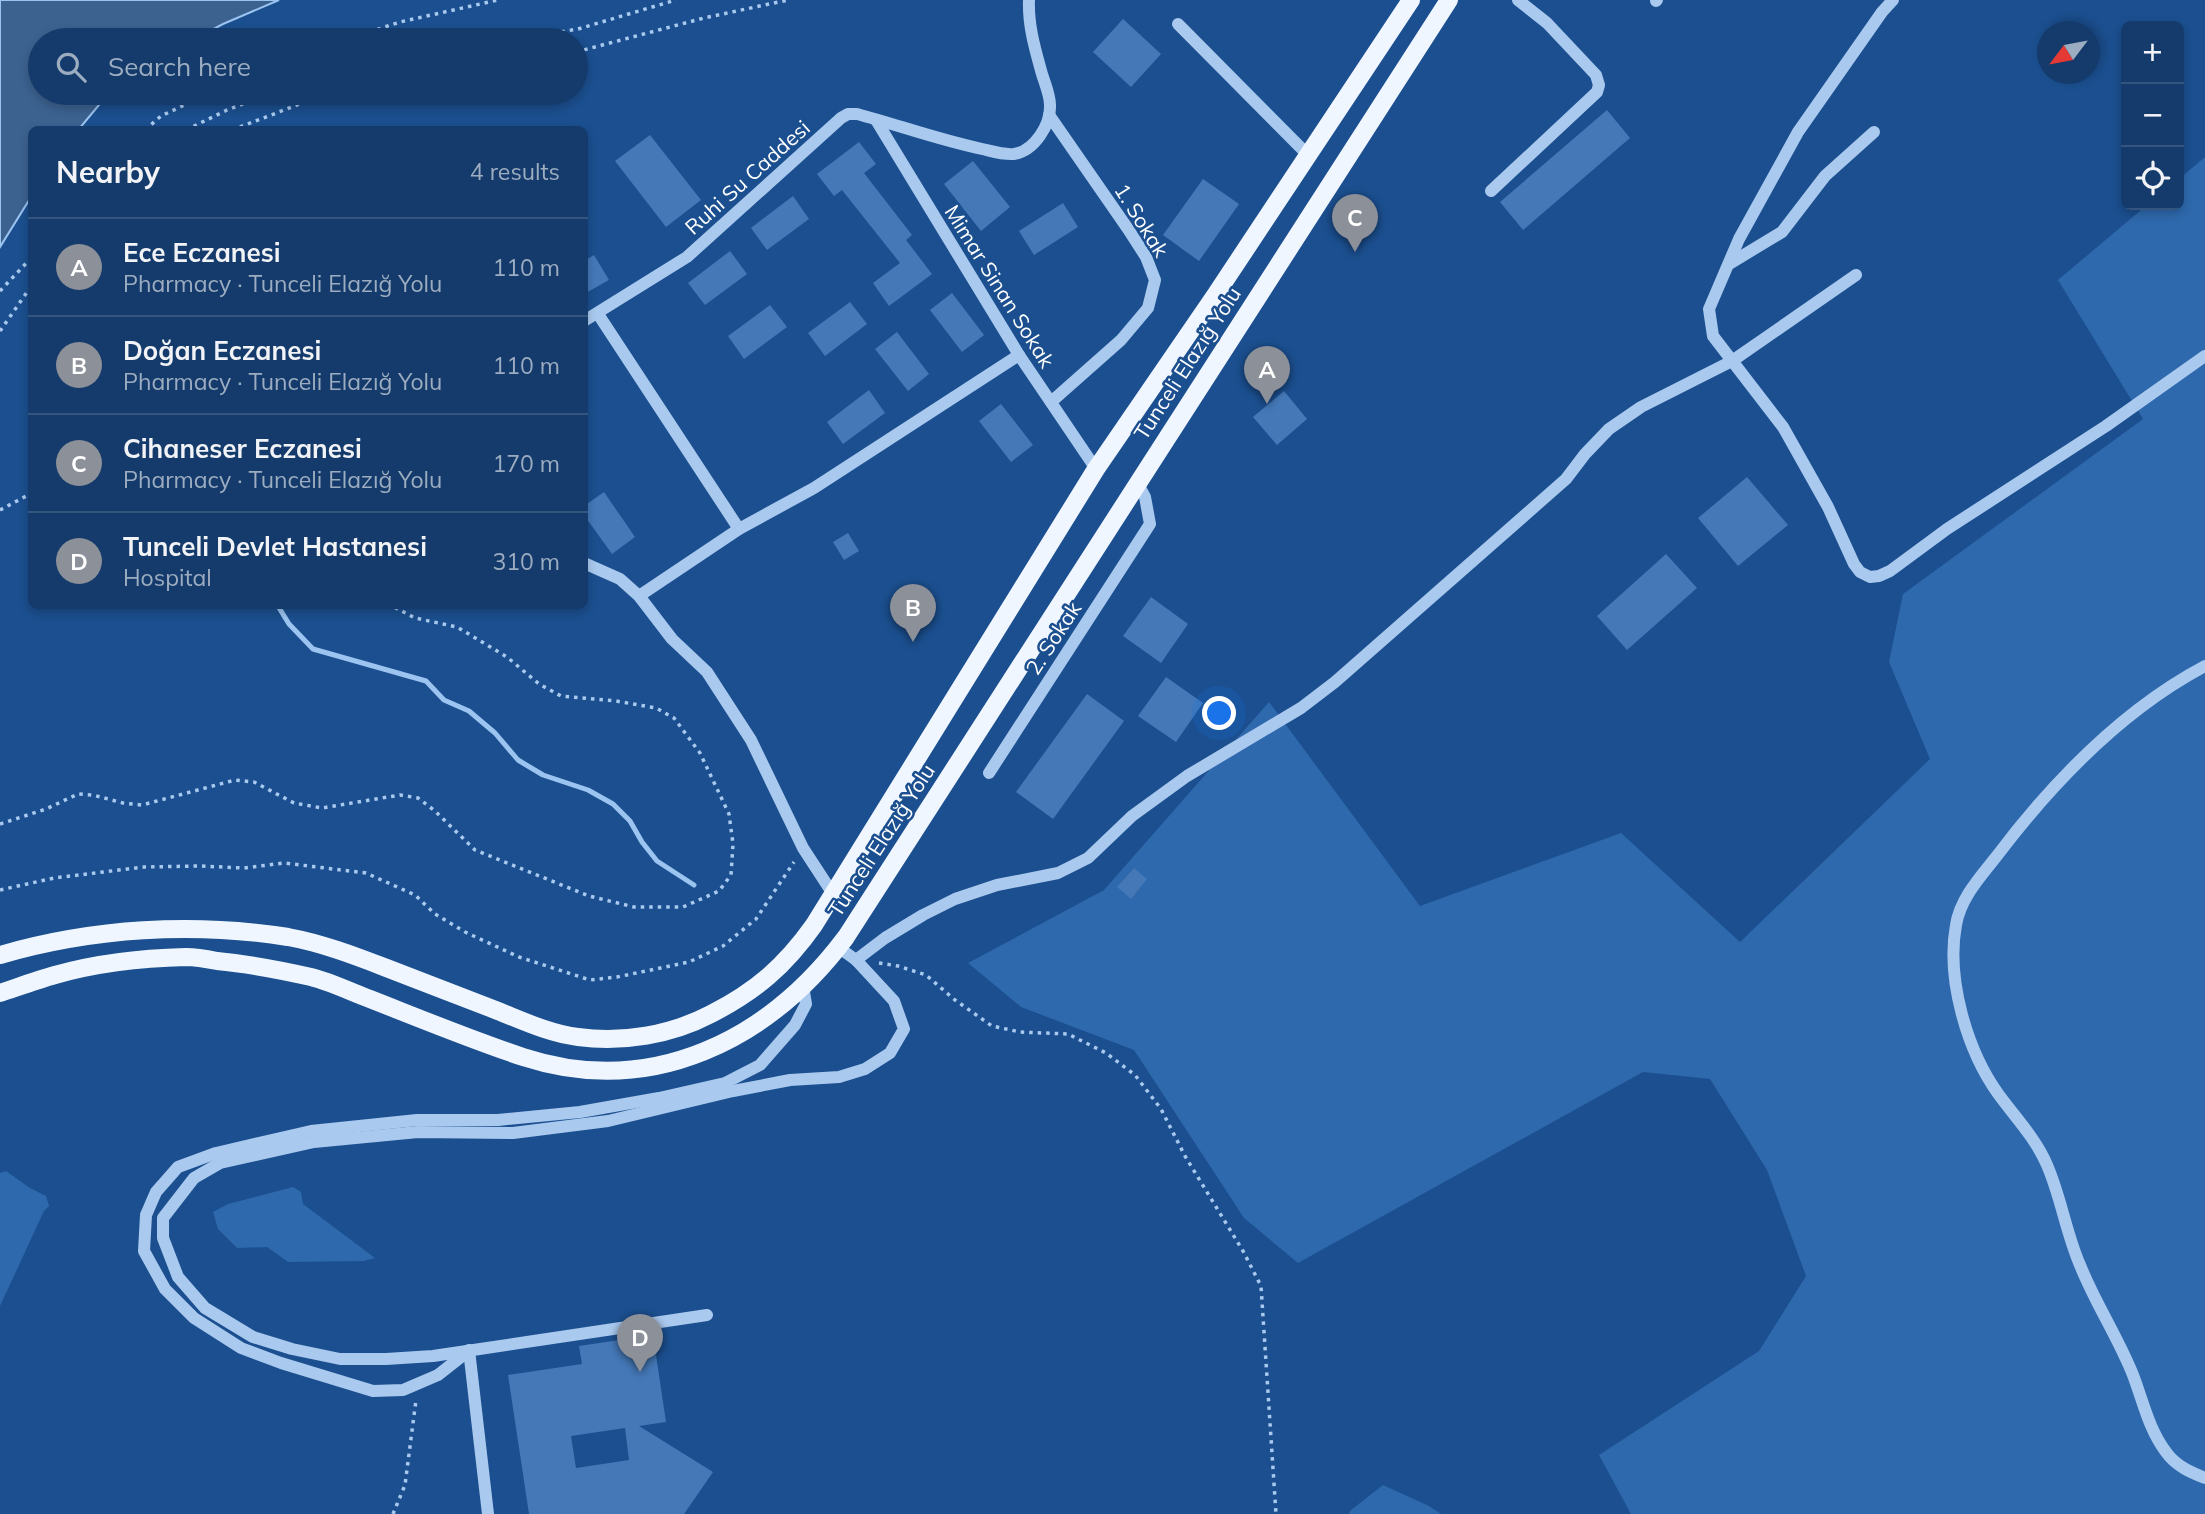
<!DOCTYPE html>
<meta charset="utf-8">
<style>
body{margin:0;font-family:Mulish,sans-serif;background:#1d4271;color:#f1f3f6}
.controls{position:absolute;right:21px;top:21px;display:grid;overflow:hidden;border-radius:10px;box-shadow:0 4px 10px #0003}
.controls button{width:63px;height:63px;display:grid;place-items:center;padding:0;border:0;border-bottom:2px solid #33557e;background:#143b6b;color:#f1f3f6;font:35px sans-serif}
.compass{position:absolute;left:2037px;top:21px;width:63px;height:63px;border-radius:50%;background:#143b6b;box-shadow:0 4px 10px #0003;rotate:238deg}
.you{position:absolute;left:1220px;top:714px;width:24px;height:24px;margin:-18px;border:5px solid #fff;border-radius:50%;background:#1a73e8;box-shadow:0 0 0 10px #1a73e833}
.badge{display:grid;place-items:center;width:46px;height:46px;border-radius:50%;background:#8c9099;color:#fff;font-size:23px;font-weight:700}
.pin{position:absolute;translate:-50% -58px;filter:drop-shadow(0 2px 4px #0008)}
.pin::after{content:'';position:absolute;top:37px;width:24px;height:21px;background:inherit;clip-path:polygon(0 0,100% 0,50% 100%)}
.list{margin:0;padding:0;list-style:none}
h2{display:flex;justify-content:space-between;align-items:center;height:91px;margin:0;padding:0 28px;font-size:30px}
h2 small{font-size:23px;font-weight:400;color:#9dadc1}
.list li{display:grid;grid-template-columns:46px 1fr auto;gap:21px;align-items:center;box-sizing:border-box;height:98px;padding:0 28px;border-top:2px solid #33557e}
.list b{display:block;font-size:26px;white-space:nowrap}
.list p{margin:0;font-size:23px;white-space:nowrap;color:#9dadc1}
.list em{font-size:23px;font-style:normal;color:#9dadc1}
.icon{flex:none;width:38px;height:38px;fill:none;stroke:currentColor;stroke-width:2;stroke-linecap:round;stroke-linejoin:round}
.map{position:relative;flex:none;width:2205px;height:1514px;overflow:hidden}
.search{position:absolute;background:#143b6b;box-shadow:0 4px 10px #0003;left:28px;top:28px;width:560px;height:77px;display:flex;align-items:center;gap:18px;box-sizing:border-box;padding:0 24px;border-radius:38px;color:#9dadc1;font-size:26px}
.panel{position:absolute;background:#143b6b;box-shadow:0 4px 10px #0003;left:28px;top:126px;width:560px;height:483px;border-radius:10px}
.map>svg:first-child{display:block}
</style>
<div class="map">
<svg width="2205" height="1514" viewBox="0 0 2205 1514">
<rect width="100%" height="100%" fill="#1b4f8f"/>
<g fill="#2e69ad">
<polygon points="2205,157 2205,1514 1631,1514 1599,1455 1759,1351 1806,1276 1767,1170 1710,1079 1643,1072 1298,1263 1244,1218 1134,1050 1021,1007 968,963 1104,890 1269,702 1420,906 1621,833 1740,942 1930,759 1889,662 1903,594 2143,419 2058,280 2147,205 2179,205 2179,179"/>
<polygon points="6,1171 30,1188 46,1196 49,1206 44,1211 0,1306 0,1173"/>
<polygon points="293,1187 301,1192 303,1204 375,1258 364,1261 288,1262 267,1247 237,1248 218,1229 213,1212 228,1204"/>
<polygon points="1383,1485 1429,1506 1441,1514 1349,1514 1351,1510"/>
</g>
<polygon fill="#3c6290" stroke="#9cc4f0" stroke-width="2" points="0,0 279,0 223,24 193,40 40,40 40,93 109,93 79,129 32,130 31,197 0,247"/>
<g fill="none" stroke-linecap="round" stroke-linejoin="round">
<polyline stroke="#9cc4f0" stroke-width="5" points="278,606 289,624 313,649 426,681 444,700 469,711 495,733 518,760 543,775 588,790 613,804 630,821 642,842 657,861 694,885"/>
</g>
<g fill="#4478b7" fill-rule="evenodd">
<polygon points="1123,19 1161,54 1131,87 1093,52"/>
<polygon points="1607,110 1630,138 1523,230 1500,202"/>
<polygon points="650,135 701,200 666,227 615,161"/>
<polygon points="859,142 876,164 864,173 912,235 906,240 932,274 889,306 873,283 900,263 842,190 834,196 817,174"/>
<polygon points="973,161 1010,207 981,231 944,184"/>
<polygon points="1203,179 1239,204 1199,261 1163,235"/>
<polygon points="793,196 809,219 767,250 751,228"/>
<polygon points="1063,203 1078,227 1034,255 1019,231"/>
<polygon points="730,251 747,274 705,305 688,283"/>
<polygon points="594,255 609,280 584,294 584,261"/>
<polygon points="952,293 984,335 962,352 930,310"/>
<polygon points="850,302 867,324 825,356 808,333"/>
<polygon points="770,305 787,327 744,359 728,336"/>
<polygon points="897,332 929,374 908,391 875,349"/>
<polygon points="869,390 885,413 843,444 827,422"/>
<polygon points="1284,391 1307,419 1277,445 1253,417"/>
<polygon points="1001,404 1033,445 1011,462 979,421"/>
<polygon points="1747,477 1788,525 1738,566 1698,518"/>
<polygon points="604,492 635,537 612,554 584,515 584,506"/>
<polygon points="848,533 859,551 844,560 833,542"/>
<polygon points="1666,554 1697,588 1627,650 1597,616"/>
<polygon points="1151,597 1188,624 1161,663 1123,636"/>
<polygon points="1166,677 1203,703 1176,742 1138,716"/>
<polygon points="1087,694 1124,721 1053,819 1016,792"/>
<polygon points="1134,868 1147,879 1131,899 1117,887"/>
<path d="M653 1335 666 1422 639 1426 713 1472 684 1514H529L508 1375 582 1364 579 1346ZM625 1428 629 1460 576 1468 571 1436Z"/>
</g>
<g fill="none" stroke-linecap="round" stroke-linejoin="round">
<g stroke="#a9c9ee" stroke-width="3.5" stroke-dasharray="3.5 5" stroke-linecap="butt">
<polyline points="345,40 400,22 498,0"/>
<polyline points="511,40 578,29 676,0"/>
<polyline points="576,52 704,18 788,0"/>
<polyline points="145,130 161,116 210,93"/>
<polyline points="186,130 227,110 271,93"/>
<polyline points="232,130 305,102 342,93"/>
<polyline points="0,291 32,257"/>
<polyline points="0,331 32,285"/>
<polyline points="0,510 32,493"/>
<polyline points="0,824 46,809 78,794 93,795 123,803 142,805 235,780 254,782 294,803 322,808 400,795 418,798 435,811 475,850 589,896 634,907 683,907 719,891 731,875 733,844 729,814 700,753 674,718 656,708 616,701 561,696 539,684 507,657 457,627 415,618 392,606"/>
<polyline points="0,890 54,878 144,867 200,866 244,868 284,863 366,873 415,895 435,914 465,932 519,957 590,980 617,977 689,962 723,946 756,919 794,862"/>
<polyline points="879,963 898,966 926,975 955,1000 992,1026 1020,1032 1068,1034 1106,1053 1135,1075 1161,1109 1185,1156 1243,1251 1261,1286 1276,1514"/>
<polyline points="393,1514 405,1485 416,1400"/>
</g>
<g stroke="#a9c9ee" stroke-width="12">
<polyline points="1893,0 1882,12 1798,132 1739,239 1709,309 1713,336 1783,427 1828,507 1854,564 1860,572 1870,577 1879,576 1890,571 1947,529 2106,426 2205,356"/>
<polyline points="1656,1 1657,0"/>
<polyline points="1178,24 1307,154"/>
<polyline points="1049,115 1128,229 1146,257 1155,280 1148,308 1121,340 1051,402"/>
<polyline points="876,120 1019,355 1096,469"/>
<polyline points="1491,191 1597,92 1599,85 1596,75 1547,23 1518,0"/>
<polyline points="1729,264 1782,232 1825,176 1874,132"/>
<polyline points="598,314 739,529"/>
<path d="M584 321 687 257 841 118 848 114H857C898 125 939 140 982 149 991 151 1003 155 1014 154 1034 151 1051 125 1050 105 1050 95 1045 84 1042 74 1035 49 1028 26 1029 0"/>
<polyline points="584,563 620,579 639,596 672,639 707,672 751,740 803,848 833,894"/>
<polyline points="639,596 739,529 814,488 1019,355"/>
<path d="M2205 666C2122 710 2052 783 1996 857 1980 877 1960 899 1956 925 1946 979 1967 1051 1999 1095 2016 1118 2036 1139 2047 1165 2061 1197 2066 1233 2080 1265 2095 1303 2118 1337 2133 1375 2143 1401 2149 1430 2166 1452 2176 1466 2190 1472 2205 1478"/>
<polyline points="989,773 1150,524 1145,497 1137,482"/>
<polyline points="856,960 885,938 923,915 955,899 997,885 1058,873 1088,858 1132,816 1187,776 1301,708 1335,682 1566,479 1585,454 1609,429 1641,407 1732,361 1856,275"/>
<polyline points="707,1315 433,1356 386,1359 340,1359 292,1349 253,1337 205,1308 178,1277 163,1238 163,1218 194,1178 220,1163 314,1142 418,1132 513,1133 608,1121 733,1091 790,1080 839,1077 865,1069 890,1053 904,1029 894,1001 856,960 838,947"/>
<polyline points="469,1350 488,1514"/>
<polyline points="466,1353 438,1375 403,1390 373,1391 281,1363 241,1348 194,1318 165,1289 144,1251 146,1215 156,1192 178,1167 216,1153 311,1131 417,1120 498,1120 580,1112 659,1098 725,1083 760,1065 795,1025 806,1004 803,986"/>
</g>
<g stroke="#f0f6ff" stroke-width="18">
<path d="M0 955C93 928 193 922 288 937 321 943 353 955 384 967 422 982 460 996 498 1011 523 1021 551 1034 578 1037 623 1043 671 1035 711 1014 756 991 785 966 814 925L1096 469 1216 294 1411 0"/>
<path d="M0 993C18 987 37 980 55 975 97 963 143 958 186 957 196 957 207 959 217 961 249 964 280 970 311 977 331 982 351 992 370 999 421 1019 472 1040 523 1057 652 1099 769 1040 846 937L1449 0"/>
</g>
</g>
<g text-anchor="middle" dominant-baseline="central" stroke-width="5" stroke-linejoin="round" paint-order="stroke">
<g font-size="21" fill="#fff" stroke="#1b4f8f">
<text transform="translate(747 177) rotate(-42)">Ruhi Su Caddesi</text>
<text transform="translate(1142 220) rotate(58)">1. Sokak</text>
<text transform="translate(1000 286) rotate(58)">Mimar Sinan Sokak</text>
<text transform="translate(1187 363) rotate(-57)">Tunceli Elazığ Yolu</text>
<text transform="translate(1053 638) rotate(-57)">2. Sokak</text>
<text transform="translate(881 840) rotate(-57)">Tunceli Elazığ Yolu</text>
</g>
</g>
</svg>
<div class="controls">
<button>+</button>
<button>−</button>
<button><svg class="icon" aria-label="locate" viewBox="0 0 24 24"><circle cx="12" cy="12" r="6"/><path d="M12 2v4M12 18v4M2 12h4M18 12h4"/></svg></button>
</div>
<svg class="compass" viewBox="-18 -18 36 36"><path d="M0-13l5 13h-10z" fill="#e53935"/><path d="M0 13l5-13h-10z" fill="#9dadc1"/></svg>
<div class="you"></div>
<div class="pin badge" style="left:1267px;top:404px">A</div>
<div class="pin badge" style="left:913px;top:642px">B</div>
<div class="pin badge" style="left:1355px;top:252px">C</div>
<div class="pin badge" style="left:640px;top:1372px">D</div>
<div class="search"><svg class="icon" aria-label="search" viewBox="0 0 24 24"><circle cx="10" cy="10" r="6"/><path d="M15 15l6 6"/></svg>Search here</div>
<section class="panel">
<h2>Nearby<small>4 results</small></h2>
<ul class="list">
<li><span class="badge">A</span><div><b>Ece Eczanesi</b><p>Pharmacy · Tunceli Elazığ Yolu</p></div><em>110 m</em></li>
<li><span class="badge">B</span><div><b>Doğan Eczanesi</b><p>Pharmacy · Tunceli Elazığ Yolu</p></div><em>110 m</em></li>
<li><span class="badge">C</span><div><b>Cihaneser Eczanesi</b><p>Pharmacy · Tunceli Elazığ Yolu</p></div><em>170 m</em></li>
<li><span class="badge">D</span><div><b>Tunceli Devlet Hastanesi</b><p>Hospital</p></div><em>310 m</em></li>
</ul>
</section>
</div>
